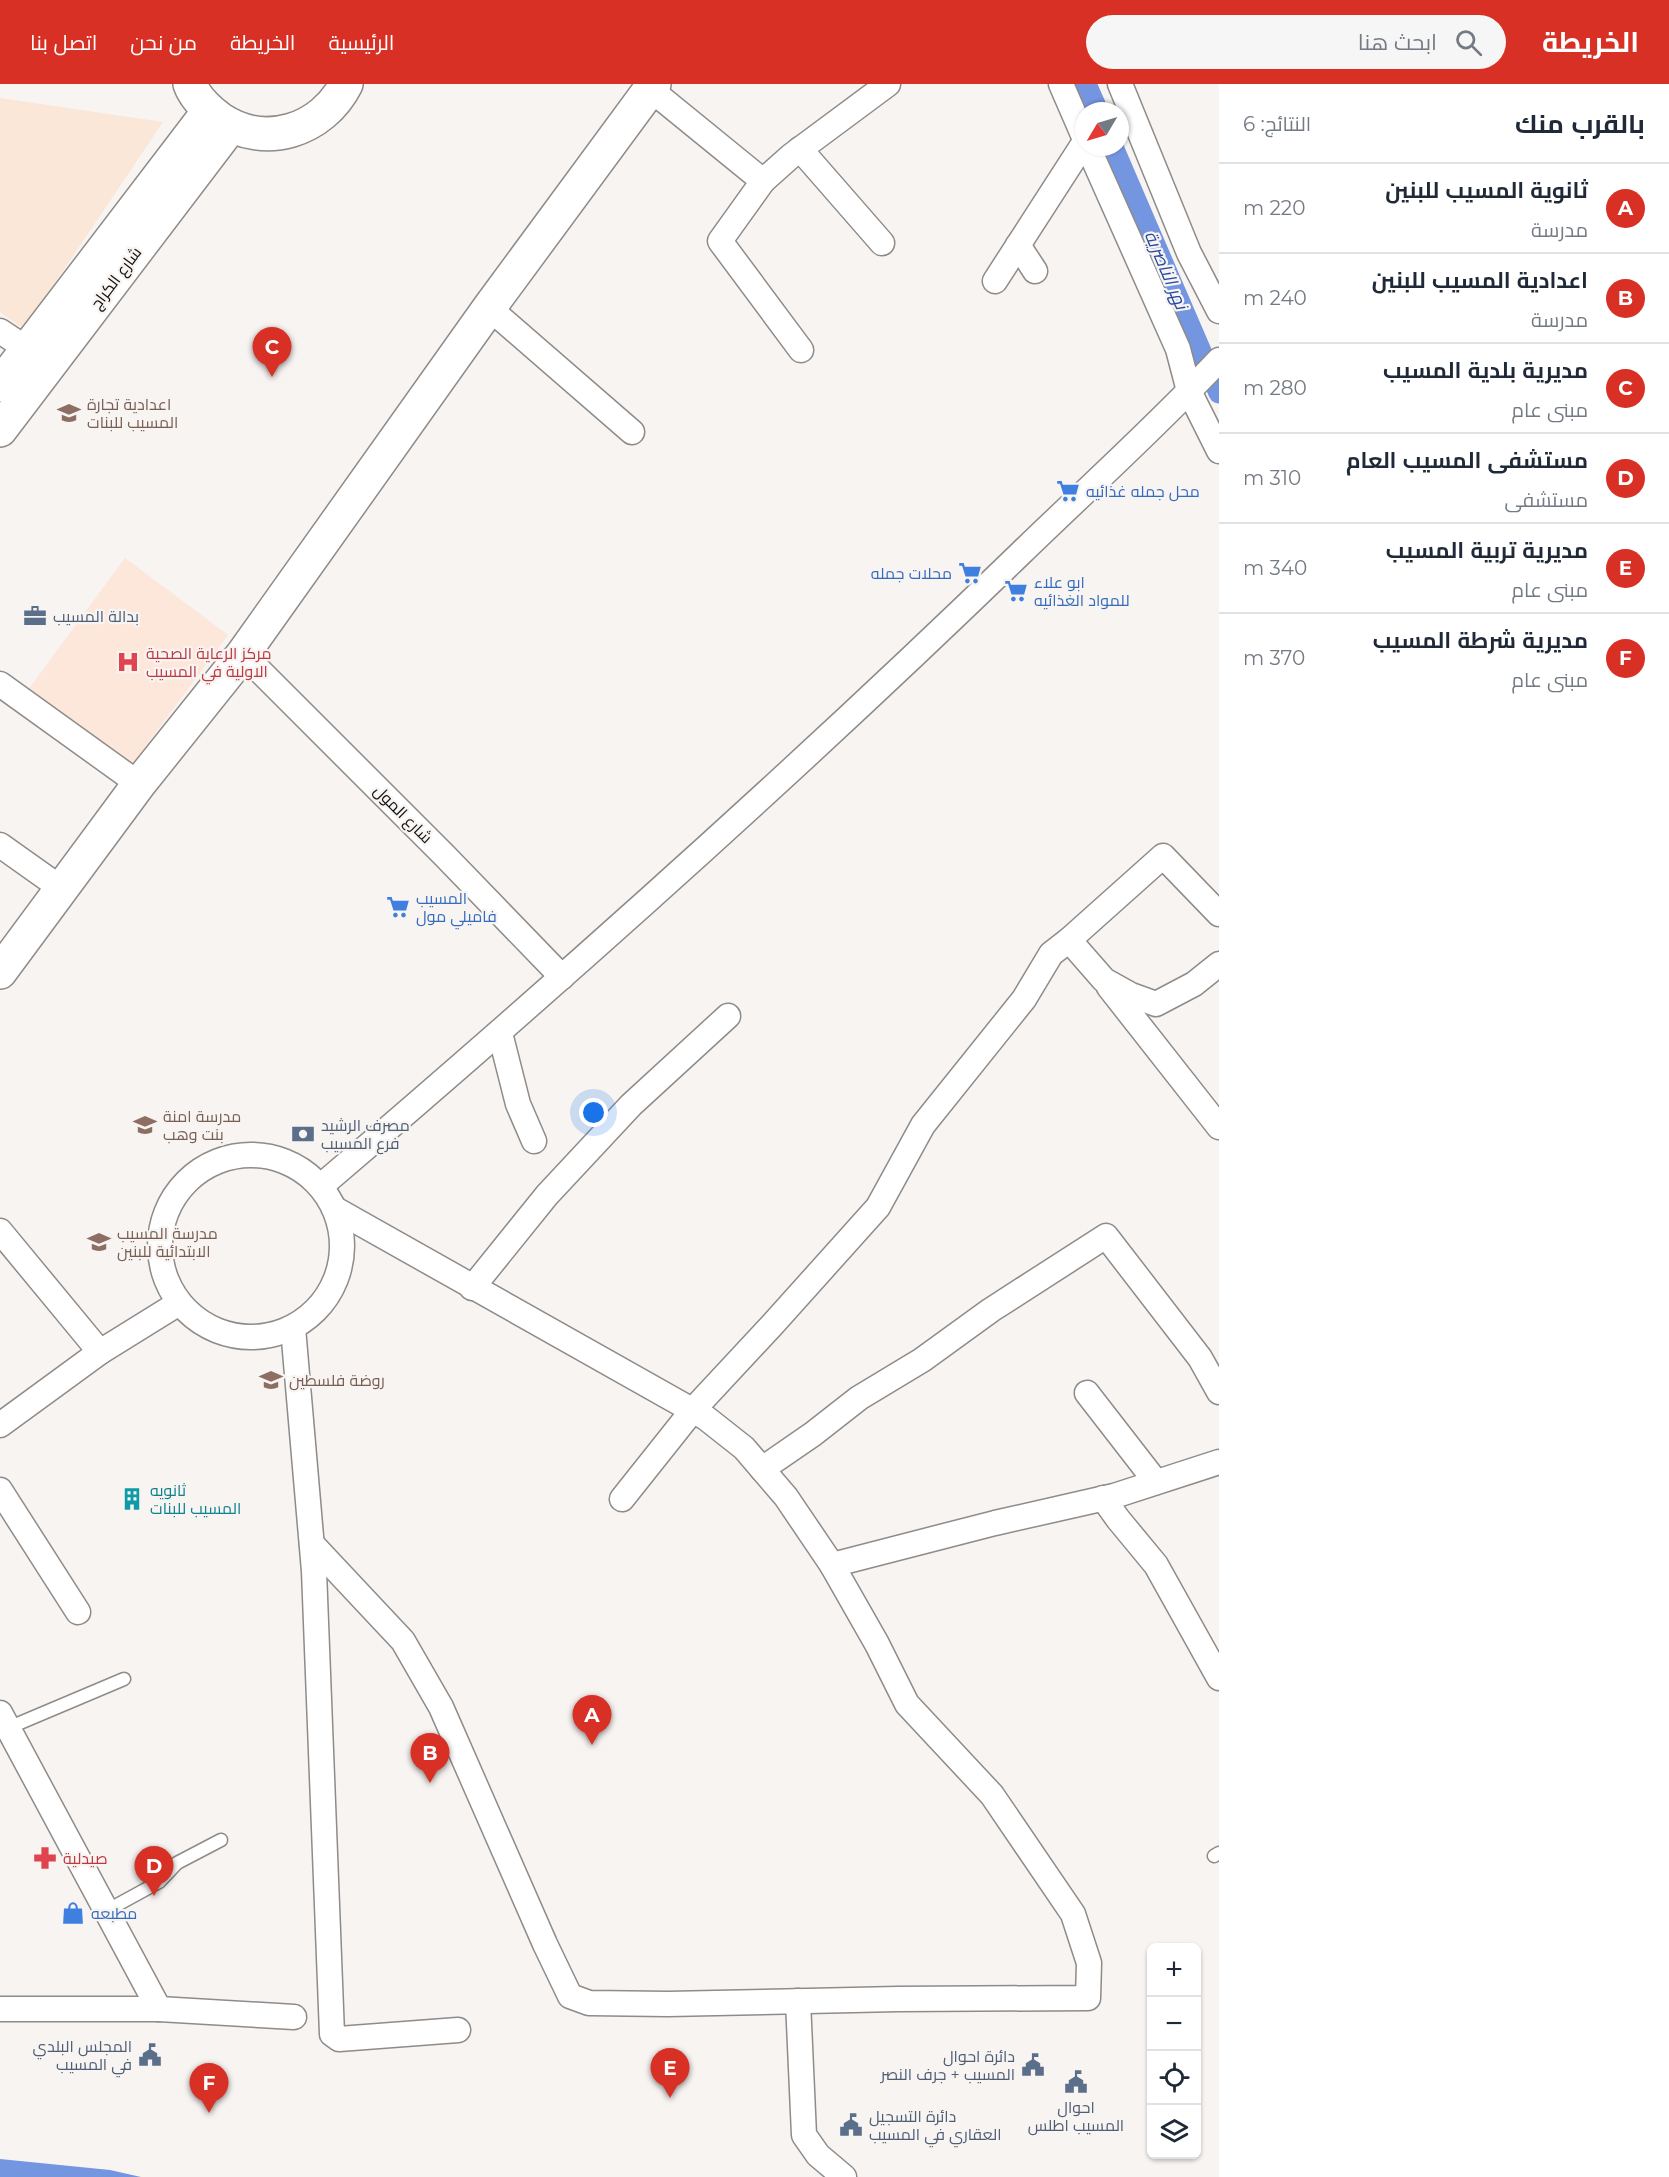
<!DOCTYPE html>
<html lang="ar">
<meta charset="utf-8">
<style>
body{margin:0;font-family:Montserrat,Cairo,sans-serif;background:#f6f6f7;color:#1f2937;direction:rtl}
.controls{position:absolute;right:18px;bottom:18px;display:grid;overflow:hidden;border-radius:9px;box-shadow:0 2px 4px #0004}
.controls button{width:54px;height:54px;display:grid;place-items:center;padding:0;border:0;border-bottom:2px solid #e0e1e3;background:#fff;color:#1f2937;font:30px sans-serif}
.compass{position:absolute;left:1075px;top:18px;width:54px;height:54px;border-radius:50%;background:#fff;box-shadow:0 2px 4px #0004;rotate:232deg}
.you{position:absolute;left:594px;top:1029px;width:21px;height:21px;margin:-15px;border:4px solid #fff;border-radius:50%;background:#1a73e8;box-shadow:0 0 0 9px #1a73e833}
.badge{display:grid;place-items:center;width:39px;height:39px;border-radius:50%;background:#d93025;color:#fff;font-size:20px;font-weight:700}
.pin{position:absolute;translate:-50% -50px;filter:drop-shadow(0 2px 3px #0008)}
.pin::after{content:'';position:absolute;top:32px;width:21px;height:18px;background:inherit;clip-path:polygon(0 0,100% 0,50% 100%)}
.list{margin:0;padding:0;list-style:none}
h2{display:flex;justify-content:space-between;align-items:center;height:78px;margin:0;padding:0 24px;font-size:26px}
h2 small{font-size:20px;font-weight:400;color:#747a83}
.list li{display:grid;grid-template-columns:39px 1fr auto;gap:18px;align-items:center;box-sizing:border-box;height:90px;padding:0 24px;border-top:2px solid #e0e1e3}
.list b{display:block;font-size:22px;white-space:nowrap}
.list p{margin:0;font-size:20px;white-space:nowrap;color:#747a83}
.list em{font-size:20px;font-style:normal;color:#747a83}
.icon{flex:none;width:33px;height:33px;fill:none;stroke:currentColor;stroke-width:2;stroke-linecap:round;stroke-linejoin:round}
.map{position:relative;flex:none;width:1219px;height:2093px;overflow:hidden;direction:ltr}
header{display:flex;align-items:center;gap:36px;box-sizing:border-box;height:84px;padding:0 30px;background:#d93025;color:#fff}
header strong{font-size:28px}
nav{display:flex;gap:33px;margin-inline-start:auto;font-size:21px}
.search{width:420px;height:54px;background:#f6f6f7;display:flex;align-items:center;gap:15px;box-sizing:border-box;padding:0 21px;border-radius:33px;color:#747a83;font-size:22px}
main{display:flex}
aside{flex:1;background:#fff}
.map>svg:first-child{display:block}
</style>
<header>
<strong>الخريطة</strong>
<div class="search"><svg class="icon" aria-label="search" viewBox="0 0 24 24"><circle cx="10" cy="10" r="6"/><path d="M15 15l6 6"/></svg>ابحث هنا</div>
<nav><a>الرئيسية</a><a>الخريطة</a><a>من نحن</a><a>اتصل بنا</a></nav>
</header>
<main>
<aside>
<h2>بالقرب منك<small>النتائج: 6</small></h2>
<ul class="list">
<li><span class="badge">A</span><div><b>ثانوية المسيب للبنين</b><p>مدرسة</p></div><em>220 m</em></li>
<li><span class="badge">B</span><div><b>اعدادية المسيب للبنين</b><p>مدرسة</p></div><em>240 m</em></li>
<li><span class="badge">C</span><div><b>مديرية بلدية المسيب</b><p>مبنى عام</p></div><em>280 m</em></li>
<li><span class="badge">D</span><div><b>مستشفى المسيب العام</b><p>مستشفى</p></div><em>310 m</em></li>
<li><span class="badge">E</span><div><b>مديرية تربية المسيب</b><p>مبنى عام</p></div><em>340 m</em></li>
<li><span class="badge">F</span><div><b>مديرية شرطة المسيب</b><p>مبنى عام</p></div><em>370 m</em></li>
</ul>
</aside>
<div class="map">
<svg width="1219" height="2093" viewBox="0 0 1219 2093">
<rect width="100%" height="100%" fill="#f7f4f2"/>
<polygon fill="#fbe7d8" points="0,14 163,38 24,245 0,228"/>
<polygon fill="#fde6da" points="125,474 228,551 130,683 28,606"/>
<polygon fill="#7496e0" points="0,2075 110,2086 141,2093 0,2093"/>
<g fill="none" stroke-linecap="round" stroke-linejoin="round">
<g stroke="#7496e0" stroke-width="21">
<polyline points="1086,0 1098,27"/>
<polyline points="1113,63 1219,309"/>
</g>
<g stroke="#8e8b89" stroke-width="15">
<g id="lane">
<polyline points="8,1644 124,1595"/>
<polyline points="1214,1772 1219,1769"/>
<polyline points="106,1827 159,1798 177,1779 221,1756"/>
</g>
</g>
<g stroke="#8e8b89" stroke-width="27">
<g id="street">
<polyline points="1061,0 1084,53"/>
<polyline points="1120,0 1189,169 1219,227"/>
<polyline points="650,5 763,97"/>
<polyline points="1088,63 1178,265 1189,307 1219,367"/>
<polyline points="800,65 882,159"/>
<polyline points="1018,161 1035,187"/>
<polyline points="995,197 1084,59"/>
<polyline points="489,224 632,348"/>
<polyline points="0,247 27,265"/>
<polyline points="801,266 720,157 763,97 791,72 888,0"/>
<polyline points="243,570 445,772 562,893"/>
<polyline points="0,600 139,700"/>
<polyline points="0,761 62,805"/>
<polyline points="1069,856 1163,772 1219,830"/>
<polyline points="1109,903 1219,1043"/>
<polyline points="500,949 518,1020 534,1057"/>
<circle cx="251" cy="1162" r="91"/>
<path d="M321 1102C560 898 795 688 1021 469 1087 405 1156 343 1219 276"/>
<polyline points="0,1147 100,1268"/>
<polyline points="472,1204 547,1111 631,1021 728,932"/>
<polyline points="293,1244 314,1487 332,1950 339,1955 458,1946"/>
<polyline points="1087,1309 1156,1398"/>
<polyline points="0,1341 100,1268 179,1219"/>
<polyline points="762,1385 813,1350 859,1314 922,1276 991,1226 1106,1152 1200,1274 1219,1308"/>
<polyline points="0,1406 78,1528"/>
<polyline points="1103,1414 1118,1435 1156,1481 1219,1594"/>
<polyline points="622,1415 692,1327 773,1240 878,1123 923,1041 1024,915 1051,870 1069,856 1104,896 1131,911 1156,920 1194,900 1219,880"/>
<polyline points="312,1460 403,1557 441,1623 545,1860 570,1912 589,1919 668,1920 898,1915 1088,1914 1089,1879 1073,1830 992,1711 907,1620 877,1560 832,1481 786,1413 744,1364 706,1334 335,1125"/>
<polyline points="832,1481 995,1439 1114,1412 1219,1378"/>
<polyline points="0,1629 159,1925"/>
<polyline points="798,1917 804,2051 818,2071 844,2093"/>
<polyline points="0,1925 159,1925 294,1933"/>
</g>
</g>
<g stroke="#8e8b89" stroke-width="36">
<g id="secondary">
<path d="M190 0C195 14 208 26 220 35 265 65 322 47 346 0"/>
<polyline points="0,301 209,27"/>
<polyline points="0,346 231,42"/>
<polyline points="0,888 139,700 243,570 489,224 654,0"/>
</g>
</g>
<use href="#lane" stroke="#fff" stroke-width="12"/>
<use href="#street" stroke="#fff" stroke-width="24"/>
<use href="#secondary" stroke="#fff" stroke-width="33"/>
</g>
<defs>
<g id="school-bare" transform="scale(1.8)"><path d="M0-5L7-2L0 1L-7-2ZM-4 1L0 2.5L4 1V4Q0 6-4 4Z" fill="#8d6e63" stroke="#f7f4f2" stroke-width="2.5" paint-order="stroke"/></g>
<g id="supermarket-bare" transform="scale(1.8)"><path d="M-6-5.5h2.5l.6 2H6L4.5 2H-2.5L-4.4-4H-6ZM-1.5 3.2a1.3 1.3 0 1 0 .1 0ZM3 3.2a1.3 1.3 0 1 0 .1 0Z" fill="#3f7fe0" stroke="#f7f4f2" stroke-width="2.5" paint-order="stroke"/></g>
<g id="office-bare" transform="scale(1.8)"><path d="M-6-3h4V-5.5h4V-3h4V5H-6ZM-1-4.5V-3h2v-1.5ZM-6 0V1H6V0Z" fill="#5c6f8a" stroke="#f7f4f2" stroke-width="2.5" paint-order="stroke"/></g>
<g id="hospital-bare" transform="scale(1.8)"><path d="M-5-5h3v3.5h4V-5h3V5h-3V1.5h-4V5h-3Z" fill="#e0444e" stroke="#f7f4f2" stroke-width="2.5" paint-order="stroke"/></g>
<g id="bank-bare" transform="scale(1.8)"><path d="M-6-4H6V4H-6ZM0-2.3a2.3 2.3 0 1 0 0 4.6a2.3 2.3 0 1 0 0-4.6Z" fill="#5c6f8a" stroke="#f7f4f2" stroke-width="2.5" paint-order="stroke"/></g>
<g id="building-bare" transform="scale(1.8)"><path d="M-4-6H4V6H1V3H-1V6H-4ZM-2.5-4.3h1.7v1.8h-1.7ZM.8-4.3h1.7v1.8H.8ZM-2.5-1h1.7V.8h-1.7ZM.8-1h1.7V.8H.8Z" fill="#0f9aa8" stroke="#f7f4f2" stroke-width="2.5" paint-order="stroke"/></g>
<g id="pharmacy-bare" transform="scale(1.8)"><path d="M-2-6h4v4h4v4h-4v4h-4v-4h-4v-4h4Z" fill="#e0444e" stroke="#f7f4f2" stroke-width="2.5" paint-order="stroke"/></g>
<g id="shop-bare" transform="scale(1.8)"><path d="M-5-2.5h2.3a2.7 3.5 0 0 1 5.4 0H5L5.5 6h-11ZM-1.5-2.5h3a1.5 2.3 0 0 0-3 0Z" fill="#3f7fe0" stroke="#f7f4f2" stroke-width="2.5" paint-order="stroke"/></g>
<g id="civic-bare" transform="scale(1.8)"><path d="M-.6-6.5H3V-4.5H.6V-3L4-1V1h2V6H-6V1h2V-1L-.6-3ZM-1.2 2.5V6h2.4V2.5Z" fill="#5c6f8a" stroke="#f7f4f2" stroke-width="2.5" paint-order="stroke"/></g>
</defs>
<g fill-rule="evenodd">
<use href="#school-bare" x="69" y="329"/>
<use href="#supermarket-bare" x="1068" y="407"/>
<use href="#supermarket-bare" x="970" y="489"/>
<use href="#supermarket-bare" x="1016" y="507"/>
<use href="#office-bare" x="35" y="532"/>
<use href="#hospital-bare" x="128" y="578"/>
<use href="#supermarket-bare" x="398" y="823"/>
<use href="#school-bare" x="145" y="1041"/>
<use href="#bank-bare" x="303" y="1050"/>
<use href="#school-bare" x="99" y="1158"/>
<use href="#school-bare" x="271" y="1296"/>
<use href="#building-bare" x="132" y="1415"/>
<use href="#pharmacy-bare" x="45" y="1774"/>
<use href="#shop-bare" x="73" y="1829"/>
<use href="#civic-bare" x="150" y="1971"/>
<use href="#civic-bare" x="1033" y="1981"/>
<use href="#civic-bare" x="1076" y="1998"/>
<use href="#civic-bare" x="851" y="2041"/>
</g>
<g text-anchor="middle" dominant-baseline="central" stroke-width="4.5" stroke-linejoin="round" paint-order="stroke">
<g font-size="16" fill="#100f0e" stroke="#f7f4f2">
<text transform="translate(116 194) rotate(-53)">شارع الكراج</text>
<text transform="translate(403 730) rotate(45)">شارع المول</text>
</g>
<g font-size="16" fill="#785e54" stroke="#f7f4f2" text-anchor="start">
<text x="87" y="320">اعدادية تجارة<tspan x="87" dy="18">المسيب للبنات</tspan></text>
<text x="163" y="1032">مدرسة امنة<tspan x="163" dy="18">بنت وهب</tspan></text>
<text x="117" y="1149">مدرسة المسيب<tspan x="117" dy="18">الابتدائية للبنين</tspan></text>
<text x="289" y="1296">روضة فلسطين</text>
</g>
<g font-size="16" fill="#366cbe" stroke="#f7f4f2" text-anchor="start">
<text x="1086" y="407">محل جمله غذائيه</text>
<text x="952" y="489" text-anchor="end">محلات جمله</text>
<text x="1034" y="498">ابو علاء<tspan x="1034" dy="18">للمواد الغذائيه</tspan></text>
<text x="416" y="814">المسيب<tspan x="416" dy="18">فاميلي مول</tspan></text>
<text x="91" y="1829">مطبعه</text>
</g>
<g font-size="16" fill="#4e5e75" stroke="#f7f4f2" text-anchor="start">
<text x="53" y="532">بدالة المسيب</text>
<text x="321" y="1041">مصرف الرشيد<tspan x="321" dy="18">فرع المسيب</tspan></text>
<text x="132" y="1962" text-anchor="end">المجلس البلدي<tspan x="132" dy="18">في المسيب</tspan></text>
<text x="1015" y="1972" text-anchor="end">دائرة احوال<tspan x="1015" dy="18">المسيب + جرف النصر</tspan></text>
<text x="1076" y="2023" text-anchor="middle">احوال<tspan x="1076" dy="18">المسيب اطلس</tspan></text>
<text x="869" y="2032">دائرة التسجيل<tspan x="869" dy="18">العقاري في المسيب</tspan></text>
</g>
<g font-size="16" fill="#be3a42" stroke="#f7f4f2" text-anchor="start">
<text x="146" y="569">مركز الرعاية الصحية<tspan x="146" dy="18">الاولية في المسيب</tspan></text>
<text x="63" y="1774">صيدلية</text>
</g>
<g font-size="16" fill="#0d838f" stroke="#f7f4f2" text-anchor="start">
<text x="150" y="1406">ثانويه<tspan x="150" dy="18">المسيب للبنات</tspan></text>
</g>
<g font-size="18" font-style="italic" fill="#2749a1" stroke="#f7f4f2">
<text transform="translate(1166 186) rotate(67)">نهر الناصرية</text>
</g>
</g>
</svg>
<div class="controls">
<button>+</button>
<button>−</button>
<button><svg class="icon" aria-label="locate" viewBox="0 0 24 24"><circle cx="12" cy="12" r="6"/><path d="M12 2v4M12 18v4M2 12h4M18 12h4"/></svg></button>
<button><svg class="icon" aria-label="layers" viewBox="0 0 24 24"><path d="M12 4l9 5-9 5-9-5zM3 14l9 5 9-5"/></svg></button>
</div>
<svg class="compass" viewBox="-18 -18 36 36"><path d="M0-13l5 13h-10z" fill="#e53935"/><path d="M0 13l5-13h-10z" fill="#747a83"/></svg>
<div class="you"></div>
<div class="pin badge" style="left:592px;top:1661px">A</div>
<div class="pin badge" style="left:430px;top:1699px">B</div>
<div class="pin badge" style="left:272px;top:293px">C</div>
<div class="pin badge" style="left:154px;top:1812px">D</div>
<div class="pin badge" style="left:670px;top:2014px">E</div>
<div class="pin badge" style="left:209px;top:2029px">F</div>
</div>
</main>
